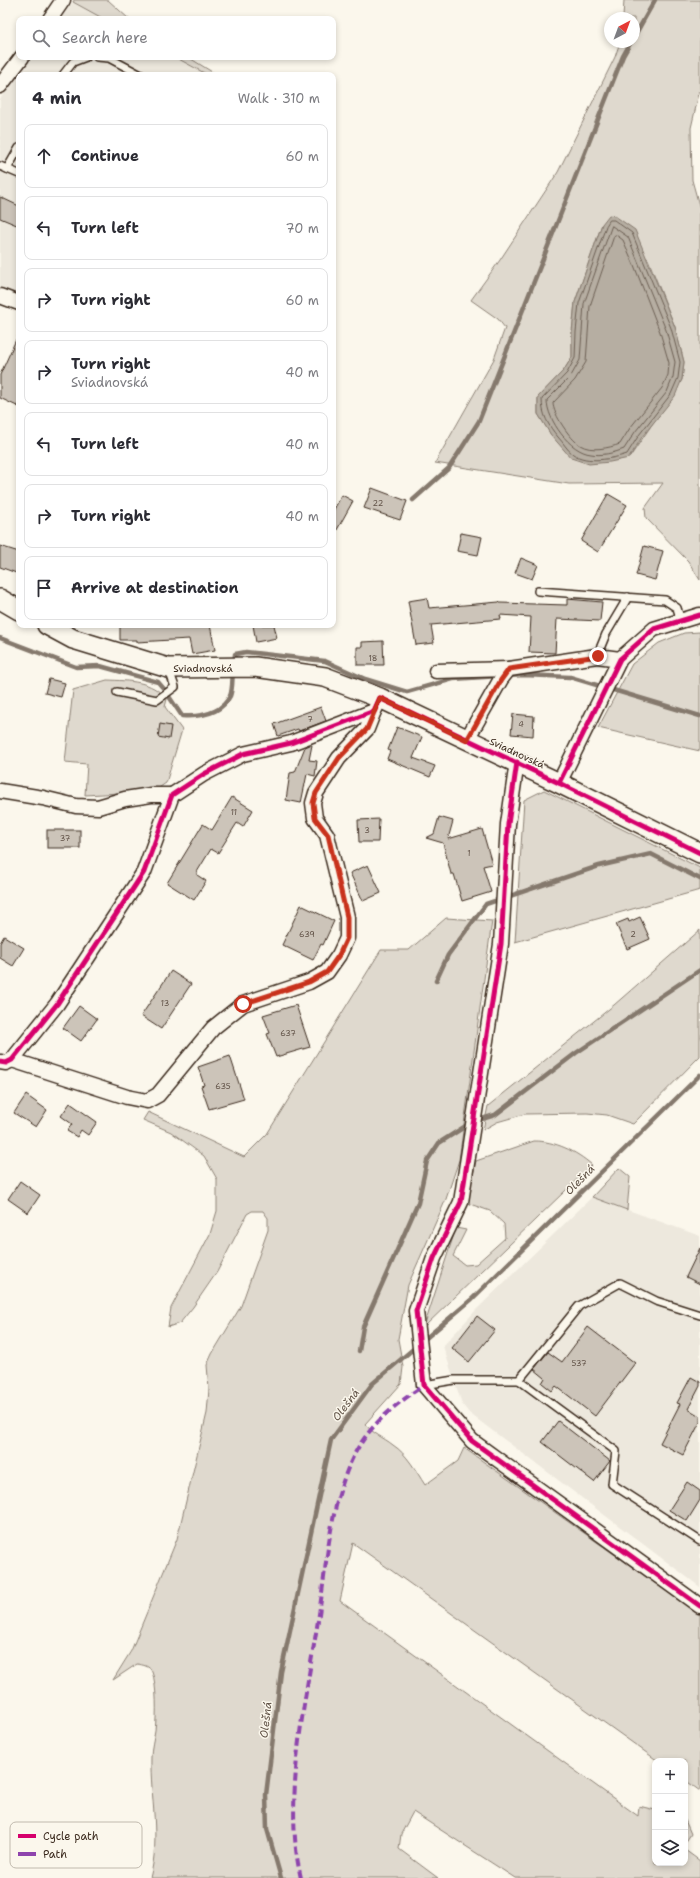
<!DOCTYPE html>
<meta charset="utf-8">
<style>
body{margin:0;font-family:"Shantell Sans",sans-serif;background:#f2f2f3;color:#2b2b33}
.controls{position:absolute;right:12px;bottom:12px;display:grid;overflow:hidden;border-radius:8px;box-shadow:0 2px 6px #0003}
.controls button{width:36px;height:36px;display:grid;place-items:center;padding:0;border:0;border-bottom:1px solid #e1e1e2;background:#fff;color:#2b2b33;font:20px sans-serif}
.compass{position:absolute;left:604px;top:12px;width:36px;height:36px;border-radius:50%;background:#fff;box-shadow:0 2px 6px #0003;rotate:41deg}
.stop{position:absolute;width:12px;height:12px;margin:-9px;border:3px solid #c8321e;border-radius:50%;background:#fff}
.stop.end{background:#c8321e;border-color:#fff;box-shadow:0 1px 4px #0008}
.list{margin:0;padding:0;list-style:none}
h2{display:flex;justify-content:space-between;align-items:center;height:52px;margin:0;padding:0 16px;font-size:17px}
h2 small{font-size:13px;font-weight:400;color:#7c7c81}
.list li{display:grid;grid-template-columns:26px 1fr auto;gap:12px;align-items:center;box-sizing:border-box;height:64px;margin:0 8px 8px;padding:0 8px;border:1px solid #e1e1e2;border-radius:8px}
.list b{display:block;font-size:15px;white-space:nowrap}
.list p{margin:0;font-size:13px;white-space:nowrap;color:#7c7c81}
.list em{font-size:13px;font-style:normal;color:#7c7c81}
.icon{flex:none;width:22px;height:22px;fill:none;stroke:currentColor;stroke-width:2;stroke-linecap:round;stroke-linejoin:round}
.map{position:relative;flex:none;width:700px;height:1878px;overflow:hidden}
.search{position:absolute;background:#fff;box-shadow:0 2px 6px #0003;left:16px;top:16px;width:320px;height:44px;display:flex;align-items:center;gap:10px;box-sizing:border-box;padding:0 14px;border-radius:8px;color:#7c7c81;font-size:15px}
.panel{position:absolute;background:#fff;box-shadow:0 2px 6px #0003;left:16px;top:72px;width:320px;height:556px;border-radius:8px}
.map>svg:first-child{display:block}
</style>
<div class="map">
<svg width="700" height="1878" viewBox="0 0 700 1878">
<rect width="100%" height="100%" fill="#fbf7ec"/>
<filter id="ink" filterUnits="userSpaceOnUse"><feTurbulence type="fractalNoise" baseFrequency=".025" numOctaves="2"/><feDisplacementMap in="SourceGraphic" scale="8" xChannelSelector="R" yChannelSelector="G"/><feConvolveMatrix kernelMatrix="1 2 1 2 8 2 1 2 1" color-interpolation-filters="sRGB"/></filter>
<g filter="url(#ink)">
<g fill="#ede8dd">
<polygon points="73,2 104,19 60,19"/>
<polygon points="32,57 175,57 208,75 19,75 19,297 0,291 0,99"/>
<polygon points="592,1197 700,1236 700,1587 469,1413 462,1404 443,1346 476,1310"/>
</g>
<g fill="#dfd9ce" stroke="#8d8276" fill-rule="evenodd">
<polygon points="74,0 108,0 129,19 104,19 73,2"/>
<path d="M624 0H700V89L691 128 692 180 700 209V580L688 561 646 518 645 508 663 483 569 484 435 463 494 359 505 328 498 319 471 300 500 260 558 172 615 57 620 42H634V18H623ZM602 224 648 259 675 327 684 362 682 380 630 457 551 435 538 414V397L564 370 572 357V332L575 302Z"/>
<polygon points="175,57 188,57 217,75 208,75"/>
<polygon points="700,632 700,751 598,728 632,664 659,643 684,633"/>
<path d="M107 680C129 681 151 680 167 699L165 707 182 730 166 783 154 791 85 795 87 764 65 762 73 690Z"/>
<polygon points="544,790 700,868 700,890 515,942 524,800"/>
<path d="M446 918 492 921 459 1160 446 1199 408 1285 398 1339 403 1367 401 1384 365 1424C373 1434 383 1437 393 1445 407 1454 416 1471 425 1485L458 1461 464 1448 700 1615V1791L685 1780V1761H658L353 1543 340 1601 638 1816 639 1806 655 1810V1863H685V1850L700 1861V1878H515L413 1812 401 1834 399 1849 438 1878H150C161 1837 150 1798 151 1757 151 1748 154 1738 155 1730 157 1716 157 1684 152 1672 150 1666 143 1665 137 1664L113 1680 131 1651 177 1539 207 1413 209 1389 207 1365 212 1354 241 1306 268 1230V1218L263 1211H252L247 1214 217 1272 193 1307 180 1323 168 1327 171 1308 210 1234 217 1211V1179L204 1156 171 1132 143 1120 148 1112 244 1157 267 1134 381 950H409Z"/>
<polygon points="700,930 700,1056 633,1124 607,1115 587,1113 525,1114 497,1122 483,1130 488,1106 614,1005"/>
<path d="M534 1141C555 1141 576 1151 592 1165L424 1327 456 1228 466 1230 453 1256 465 1265 476 1264 505 1238 504 1224 490 1211 467 1203 476 1161Z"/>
<polygon points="619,1168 630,1177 627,1210 592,1197"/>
<polygon points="685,1820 691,1834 685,1843"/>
</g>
<polygon fill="#b6aea2" stroke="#85796d" points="609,215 615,216 635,230 675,327 684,362 682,379 675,396 642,437 629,458 610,462 589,464 571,458 551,435 538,414 538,397 564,370 572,357 572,332 575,302 602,224"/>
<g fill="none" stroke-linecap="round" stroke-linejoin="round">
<g stroke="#6c5f53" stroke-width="1">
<path d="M610 220H614L632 233 671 328 680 362 678 378 671 394 639 435 627 454C612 459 587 464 573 454 567 450 563 442 558 437 548 425 542 415 542 399L567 373 575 358 576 332 579 303 606 226Z"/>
<path d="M612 226 628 237 666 330 675 362 673 377 667 392 635 432 624 449C614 453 601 456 591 454 570 452 547 420 547 400L571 376 580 360 584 304Z"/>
<path d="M616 235 623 240 634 265 660 332 669 363 668 375 662 388 630 428 620 444C609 448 591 452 580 445 570 439 553 414 553 403L575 380 586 362 590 306 614 236Z"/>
</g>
<g stroke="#85796d" stroke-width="4.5">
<polyline points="634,37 655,0"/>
<polyline points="413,500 449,468 479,421 623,56 631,42"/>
<path d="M0 638 76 667 100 666 158 682 164 689 182 716C200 717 221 714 230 696 233 689 232 678 233 671"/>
<polyline points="234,664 235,654 246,652 325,661 365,679 407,692 453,679 500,676"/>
<polyline points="509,676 524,675 570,677 700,716"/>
<polyline points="436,981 448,955 486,904 599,866 651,854 700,879"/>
<polyline points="359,1351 363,1327 418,1203 427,1161 439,1143 472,1122 495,1115 576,1053 700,970"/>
<polyline points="281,1878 267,1829 266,1795 281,1672 331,1440 372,1384 472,1299 700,1075"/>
</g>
</g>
<g fill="#ccc4b9" stroke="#3b2a1e">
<polygon points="0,197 19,206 19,226 0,218"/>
<polygon points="19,333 19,407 0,398 0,375"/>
<polygon points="372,488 407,501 400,520 364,508"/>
<polygon points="608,494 627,505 598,552 581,541"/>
<polygon points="342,495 353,501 333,537 333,511"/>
<polygon points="461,533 482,537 478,555 457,551"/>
<polygon points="0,546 19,552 19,574 0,567"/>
<polygon points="644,546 663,551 655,580 636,575"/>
<polygon points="521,558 538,565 532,579 515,573"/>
<polygon points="427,598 429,608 499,602 500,603 567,605 567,599 602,602 600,621 557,619 555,653 529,652 531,617 500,615 501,619 431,625 434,643 416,645 408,601"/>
<polygon points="120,625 210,625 215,650 192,654 189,639 137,642 137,640 120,640"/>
<polygon points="253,625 274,625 277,638 256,642"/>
<polygon points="383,641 384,665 357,665 357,647 362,647 362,642"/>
<polygon points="49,679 65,683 61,697 45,693"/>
<polygon points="321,707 326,721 299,731 298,729 278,736 274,724"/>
<polygon points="513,714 534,716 533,736 511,734"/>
<polygon points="160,724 171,726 169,739 158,737"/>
<polygon points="397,727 422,737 413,758 435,766 430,777 387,759 390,751 388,750"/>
<polygon points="310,745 312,745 309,760 317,761 315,776 307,774 301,803 286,800 290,773 295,772 305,747"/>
<polygon points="232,797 253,810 243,827 237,823 218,853 211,849 197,872 197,875 206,881 194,900 167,883 203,824 212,830"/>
<polygon points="439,817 453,821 448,839 482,829 492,864 483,866 491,892 462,901 454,874 451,874 443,843 426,838 434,834"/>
<polygon points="379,819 378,842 359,842 358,820"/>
<rect x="47" y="830" width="33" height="18"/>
<polygon points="368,865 381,893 363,901 350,873"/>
<polygon points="301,905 334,921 323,945 321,944 313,960 282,945"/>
<polygon points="640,917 650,939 627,949 616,924 628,919 629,922"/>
<polygon points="4,936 24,948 13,966 0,958 0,943"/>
<polygon points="171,971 191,984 161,1029 141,1016"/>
<polygon points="296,1005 310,1047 276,1057 267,1034 270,1033 263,1015"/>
<polygon points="79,1006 97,1019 81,1041 63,1028"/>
<polygon points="230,1056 244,1099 209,1109 201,1086 204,1085 198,1067"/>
<polygon points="26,1095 47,1110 36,1127 14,1113"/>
<polygon points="70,1103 97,1122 88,1135 81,1130 77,1137 67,1131 72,1124 61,1116"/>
<polygon points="20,1181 40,1195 28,1213 8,1199"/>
<polygon points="700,1248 700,1284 686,1277"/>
<polygon points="477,1316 495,1330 469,1362 452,1348"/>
<polygon points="588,1327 635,1363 595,1416 556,1386 552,1391 542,1383 545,1378 534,1369 548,1352 562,1362"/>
<polygon points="691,1377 700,1382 700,1386 688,1409 700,1416 700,1422 683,1455 660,1443 680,1404 677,1403"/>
<polygon points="558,1421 610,1461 594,1482 542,1442"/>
<polygon points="687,1482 700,1491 700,1500 687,1521 669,1510"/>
</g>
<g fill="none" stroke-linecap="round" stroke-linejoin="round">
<g stroke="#3b2a1e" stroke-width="10">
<g id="lane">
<polyline points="97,57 109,58 141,75"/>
<polyline points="63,75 73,62 86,57"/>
<polyline points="0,166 19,174"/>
<polyline points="7,169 19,148"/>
<polyline points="538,591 665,600 677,608 681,621"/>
<polyline points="597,656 606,634 628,597"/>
<polyline points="117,692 157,700 175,687 169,670"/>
<polyline points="519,1380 616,1451 612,1484 700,1541"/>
<polyline points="424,1385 454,1380 519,1380 579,1306 620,1283 656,1301 700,1315"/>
</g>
</g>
<g stroke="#3b2a1e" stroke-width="17">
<g id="street">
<polyline points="50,19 63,0"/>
<polyline points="0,86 22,57"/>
<polyline points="0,296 19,303"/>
<polyline points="436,671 509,669"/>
<polyline points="467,739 501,679 509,669 597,656 620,659"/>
<polyline points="517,762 508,824 501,944 461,1202 434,1258 416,1311 424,1385 472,1441 700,1606"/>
<polyline points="559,783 620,659 654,629 700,615"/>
<polyline points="0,791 43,798 76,806 98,807 125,799 151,795 172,795"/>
<polyline points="12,1060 127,1097 147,1101 158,1095 213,1028 243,1004 309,982 327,972 339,955 347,938 347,917 327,835 315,818 313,803 316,793 339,758 367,729 374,711"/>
<polyline points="0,1062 6,1063 12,1060 57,1004 144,872 172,795 204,774 243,754 291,743 374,711 377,705"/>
</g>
</g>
<g stroke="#3b2a1e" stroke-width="22">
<g id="secondary">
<polyline points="0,599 19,610"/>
<polyline points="47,625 73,639 168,668 255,667 325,677 380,698 559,783 700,853"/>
</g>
</g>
<use href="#lane" stroke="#fbf7ec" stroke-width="7"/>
<use href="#street" stroke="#fbf7ec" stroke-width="14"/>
<use href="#secondary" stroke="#fbf7ec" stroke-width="19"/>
<path stroke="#8e44ad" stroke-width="4" stroke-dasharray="8 4" stroke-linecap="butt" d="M301 1878C282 1799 307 1693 319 1614 327 1561 330 1503 354 1455 370 1424 396 1404 424 1385"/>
<g stroke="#fbf7ec" stroke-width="8">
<g id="cycleway">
<polyline points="517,762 508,824 501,944 461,1202 434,1258 416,1311 424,1385 472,1441 700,1606"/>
<polyline points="559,783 620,659 654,629 700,615"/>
<polyline points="0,1062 6,1063 12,1060 57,1004 144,872 172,795 204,774 243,754 291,743 374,711 380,698 559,783 700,853"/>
</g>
</g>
<use href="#cycleway" stroke="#d6006c" stroke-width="5"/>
</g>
</g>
<g fill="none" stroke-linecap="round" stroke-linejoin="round" filter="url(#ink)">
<polyline stroke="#c8321e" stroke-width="5" points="243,1004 309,982 327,972 339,955 347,938 347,917 328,835 315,818 313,803 316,793 339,758 367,729 380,698 467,740 501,680 509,669 598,656"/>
</g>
<g text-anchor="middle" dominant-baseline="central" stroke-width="3" stroke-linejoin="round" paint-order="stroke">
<g font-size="8" fill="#5f5045">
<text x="378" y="503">22</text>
<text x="373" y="658">18</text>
<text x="310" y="719">7</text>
<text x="521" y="724">4</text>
<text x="234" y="812">11</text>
<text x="367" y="830">3</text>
<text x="65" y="838">37</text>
<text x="469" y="853">1</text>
<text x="307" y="934">639</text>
<text x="633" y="934">2</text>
<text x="165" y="1003">13</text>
<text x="288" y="1033">637</text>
<text x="223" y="1086">635</text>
<text x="579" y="1363">537</text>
</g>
<g font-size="10" fill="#3b2a1e" stroke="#fbf7ec">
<text x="203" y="668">Sviadnovská</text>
<text transform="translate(517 753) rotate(25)">Sviadnovská</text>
</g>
<g font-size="11" font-style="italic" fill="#605246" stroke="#fbf7ec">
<text transform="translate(580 1180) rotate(-45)">Olešná</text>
<text transform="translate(346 1405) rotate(-53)">Olešná</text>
<text transform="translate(266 1720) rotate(-83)">Olešná</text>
</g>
</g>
<rect x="10" y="1822" width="132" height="46" rx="6" fill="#fbf7ec" stroke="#c1baae" stroke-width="1"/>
<rect x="18" y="1834" width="18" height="4" fill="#d6006c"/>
<rect x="18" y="1852" width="18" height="4" fill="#8e44ad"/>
<g font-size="11" fill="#3b2a1e">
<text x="43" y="1840">Cycle path</text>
<text x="43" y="1858">Path</text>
</g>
</svg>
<div class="controls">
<button>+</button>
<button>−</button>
<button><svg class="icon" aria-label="layers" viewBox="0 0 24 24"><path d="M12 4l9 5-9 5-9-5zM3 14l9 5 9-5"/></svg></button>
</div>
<svg class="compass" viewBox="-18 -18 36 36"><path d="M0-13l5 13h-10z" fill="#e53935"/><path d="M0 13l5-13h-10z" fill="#7c7c81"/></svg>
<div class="stop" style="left:243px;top:1004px"></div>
<div class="stop end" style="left:598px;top:656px"></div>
<div class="search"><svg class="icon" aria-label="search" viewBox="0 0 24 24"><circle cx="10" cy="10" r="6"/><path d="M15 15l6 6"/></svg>Search here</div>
<section class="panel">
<h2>4 min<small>Walk · 310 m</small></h2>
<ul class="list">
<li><svg class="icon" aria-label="ahead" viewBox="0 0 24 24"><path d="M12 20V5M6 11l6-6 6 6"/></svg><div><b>Continue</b></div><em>60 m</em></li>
<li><svg class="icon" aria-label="left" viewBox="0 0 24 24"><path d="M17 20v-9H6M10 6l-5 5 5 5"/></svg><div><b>Turn left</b></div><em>70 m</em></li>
<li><svg class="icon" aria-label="right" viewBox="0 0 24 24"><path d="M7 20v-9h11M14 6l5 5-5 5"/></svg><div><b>Turn right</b></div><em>60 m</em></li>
<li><svg class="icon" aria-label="right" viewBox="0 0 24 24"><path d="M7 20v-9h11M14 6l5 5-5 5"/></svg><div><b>Turn right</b><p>Sviadnovská</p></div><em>40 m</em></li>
<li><svg class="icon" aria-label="left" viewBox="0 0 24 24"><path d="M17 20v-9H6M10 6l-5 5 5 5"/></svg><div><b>Turn left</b></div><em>40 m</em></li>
<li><svg class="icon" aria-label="right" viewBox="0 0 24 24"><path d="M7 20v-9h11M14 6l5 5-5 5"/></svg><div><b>Turn right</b></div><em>40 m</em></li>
<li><svg class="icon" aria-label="arrive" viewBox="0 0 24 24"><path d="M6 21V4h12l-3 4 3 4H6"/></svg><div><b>Arrive at destination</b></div></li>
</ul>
</section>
</div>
